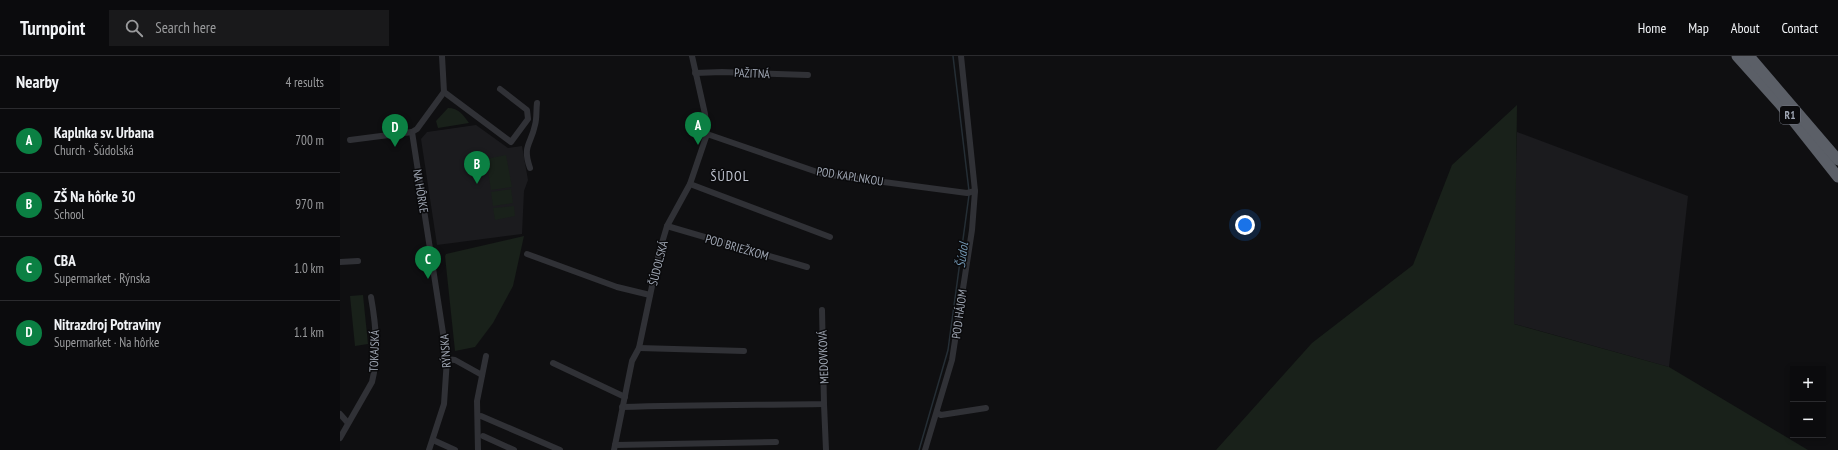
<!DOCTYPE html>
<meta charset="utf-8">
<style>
body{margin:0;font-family:"PT Sans Narrow",sans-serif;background:#19191b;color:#f1f3f6}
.controls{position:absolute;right:12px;bottom:12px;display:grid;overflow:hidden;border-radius:0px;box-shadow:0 2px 6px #0003}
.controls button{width:36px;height:36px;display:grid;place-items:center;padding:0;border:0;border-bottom:1px solid #2b2b2e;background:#0b0b0d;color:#f1f3f6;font:20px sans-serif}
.you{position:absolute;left:905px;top:169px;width:14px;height:14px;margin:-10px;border:3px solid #fff;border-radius:50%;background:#1a73e8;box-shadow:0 0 0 6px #1a73e833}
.badge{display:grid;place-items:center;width:26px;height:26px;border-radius:50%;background:#0b8043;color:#fff;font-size:13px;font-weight:700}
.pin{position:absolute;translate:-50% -33px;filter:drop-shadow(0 1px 2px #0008)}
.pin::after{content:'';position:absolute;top:21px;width:14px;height:12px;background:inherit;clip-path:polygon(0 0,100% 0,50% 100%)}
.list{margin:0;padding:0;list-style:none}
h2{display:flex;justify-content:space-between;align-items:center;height:52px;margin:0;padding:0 16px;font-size:17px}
h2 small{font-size:13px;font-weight:400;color:#9a9b9d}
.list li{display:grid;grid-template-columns:26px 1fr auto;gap:12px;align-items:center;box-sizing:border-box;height:64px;padding:0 16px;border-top:1px solid #2b2b2e}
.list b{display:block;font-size:15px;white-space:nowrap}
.list p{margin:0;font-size:13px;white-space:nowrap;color:#9a9b9d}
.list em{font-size:13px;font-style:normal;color:#9a9b9d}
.icon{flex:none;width:22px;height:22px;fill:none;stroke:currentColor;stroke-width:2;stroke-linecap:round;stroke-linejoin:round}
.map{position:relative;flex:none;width:1498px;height:394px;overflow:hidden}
header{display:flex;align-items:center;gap:24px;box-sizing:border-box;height:56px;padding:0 20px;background:#0b0b0d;border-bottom:1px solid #2b2b2e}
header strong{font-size:19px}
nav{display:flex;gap:22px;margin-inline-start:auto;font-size:14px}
.search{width:280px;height:36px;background:#19191b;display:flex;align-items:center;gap:10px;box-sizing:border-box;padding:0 14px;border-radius:0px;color:#9a9b9d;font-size:15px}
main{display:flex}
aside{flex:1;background:#0b0b0d}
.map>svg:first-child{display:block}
</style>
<header>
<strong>Turnpoint</strong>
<div class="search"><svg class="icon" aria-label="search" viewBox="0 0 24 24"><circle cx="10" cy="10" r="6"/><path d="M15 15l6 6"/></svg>Search here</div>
<nav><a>Home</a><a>Map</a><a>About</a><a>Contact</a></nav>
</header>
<main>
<aside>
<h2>Nearby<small>4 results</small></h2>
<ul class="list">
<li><span class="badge">A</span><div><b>Kaplnka sv. Urbana</b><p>Church · Šúdolská</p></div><em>700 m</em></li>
<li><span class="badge">B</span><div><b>ZŠ Na hôrke 30</b><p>School</p></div><em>970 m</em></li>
<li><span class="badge">C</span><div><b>CBA</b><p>Supermarket · Rýnska</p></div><em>1.0 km</em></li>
<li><span class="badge">D</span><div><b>Nitrazdroj Potraviny</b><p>Supermarket · Na hôrke</p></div><em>1.1 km</em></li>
</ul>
</aside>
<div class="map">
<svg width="1498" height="394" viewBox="0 0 1498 394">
<rect width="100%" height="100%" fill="#0f0f11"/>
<g fill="#1b1b1e">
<polygon points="136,69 168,92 182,90 188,124 184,135 182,178 97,189 81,83 87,76"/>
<polygon points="1177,76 1348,140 1329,311 1171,267"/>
</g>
<g fill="#19211a">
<polygon points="1177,49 1174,268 1329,311 1468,394 876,394 972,287 1073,209 1112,109"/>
<path d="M108 52C119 52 123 59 129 67L98 72 96 65Z"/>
<polygon points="166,99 172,131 151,134 146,103"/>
<polygon points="171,133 173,147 153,150 151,136"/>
<polygon points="174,150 175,160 155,164 153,152"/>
<polygon points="184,180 173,230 153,267 135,291 115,295 105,200 106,198"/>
<polygon points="23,239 28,288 15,290 10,240"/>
</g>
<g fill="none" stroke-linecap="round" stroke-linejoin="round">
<g stroke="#252e35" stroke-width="1.5">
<polyline points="613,0 629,135"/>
<polyline points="579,394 608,294 629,139"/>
</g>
<g stroke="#303136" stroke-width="6">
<polyline points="355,17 382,16 468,19"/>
<polyline points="104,36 171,86 188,63 187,54 160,33"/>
<polyline points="367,78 483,118 627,137 635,135"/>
<polyline points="10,84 72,76"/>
<path d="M190 112C182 89 191 89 195 69 197 63 196 54 197 47"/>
<polyline points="350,128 490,181"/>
<polyline points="327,170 467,211"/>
<polyline points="187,198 277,231 310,239"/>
<polyline points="0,206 18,205"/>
<polyline points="299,292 404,295"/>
<polyline points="107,303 115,304 142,319"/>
<polyline points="213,307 285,341"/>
<polyline points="484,348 486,394"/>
<path d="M282 351C350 349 417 349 484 348L482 254"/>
<polyline points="597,357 601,359 646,352"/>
<polyline points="0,358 8,367"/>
<polyline points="141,360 220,394"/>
<polyline points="143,380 174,394"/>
<path d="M0 382 32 326C39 298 36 269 31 241"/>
<polyline points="93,384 115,394"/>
<polyline points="275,389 436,386"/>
<polyline points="89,394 104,348 107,303 72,76 77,73 104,36 102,0"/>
<polyline points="138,394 137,345 146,300"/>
<polyline points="274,394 292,305 299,292 319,197 327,170 350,128 367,78 365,58 352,0"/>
<polyline points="585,394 612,304 632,174 635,135 621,0"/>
</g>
<g stroke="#5b5f67" stroke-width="11">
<polyline points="1397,0 1440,48 1498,121"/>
<polyline points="1409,0 1498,104"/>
</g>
</g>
<g text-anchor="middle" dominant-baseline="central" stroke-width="3" stroke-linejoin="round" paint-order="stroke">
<rect fill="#0a0a0c" stroke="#727781" stroke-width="1" x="1440" y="50" width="20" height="18" rx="3"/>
<g font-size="11" font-weight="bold" fill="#9fa6b3">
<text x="1450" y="59">R1</text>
</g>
<g font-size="12" fill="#9fa6b3" stroke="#0a0a0c">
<text transform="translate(412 17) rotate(2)">PAŽITNÁ</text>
<text transform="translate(510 120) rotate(9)">POD KAPLNKOU</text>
<text transform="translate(81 135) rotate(81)">NA HÔRKE</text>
<text transform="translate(397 191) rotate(16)">POD BRIEŽKOM</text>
<text transform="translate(318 207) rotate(-76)">ŠÚDOLSKÁ</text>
<text transform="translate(619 258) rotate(-82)">POD HÁJOM</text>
<text transform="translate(34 295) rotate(-88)">TOKAJSKÁ</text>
<text transform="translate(105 295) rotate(-94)">RÝNSKA</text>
<text transform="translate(483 301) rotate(-92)">MEDOVKOVÁ</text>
</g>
<g font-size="13" font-style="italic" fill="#7296b2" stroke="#0a0a0c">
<text transform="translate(622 199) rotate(-82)">Šúdol</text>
</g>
<g font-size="14" letter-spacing="1" fill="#c0c4cf" stroke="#0a0a0c">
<text x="390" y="120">ŠÚDOL</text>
</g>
</g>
</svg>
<div class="controls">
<button>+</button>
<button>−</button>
</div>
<div class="you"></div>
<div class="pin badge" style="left:358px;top:89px">A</div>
<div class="pin badge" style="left:137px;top:128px">B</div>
<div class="pin badge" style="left:88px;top:223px">C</div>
<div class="pin badge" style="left:55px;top:91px">D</div>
</div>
</main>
